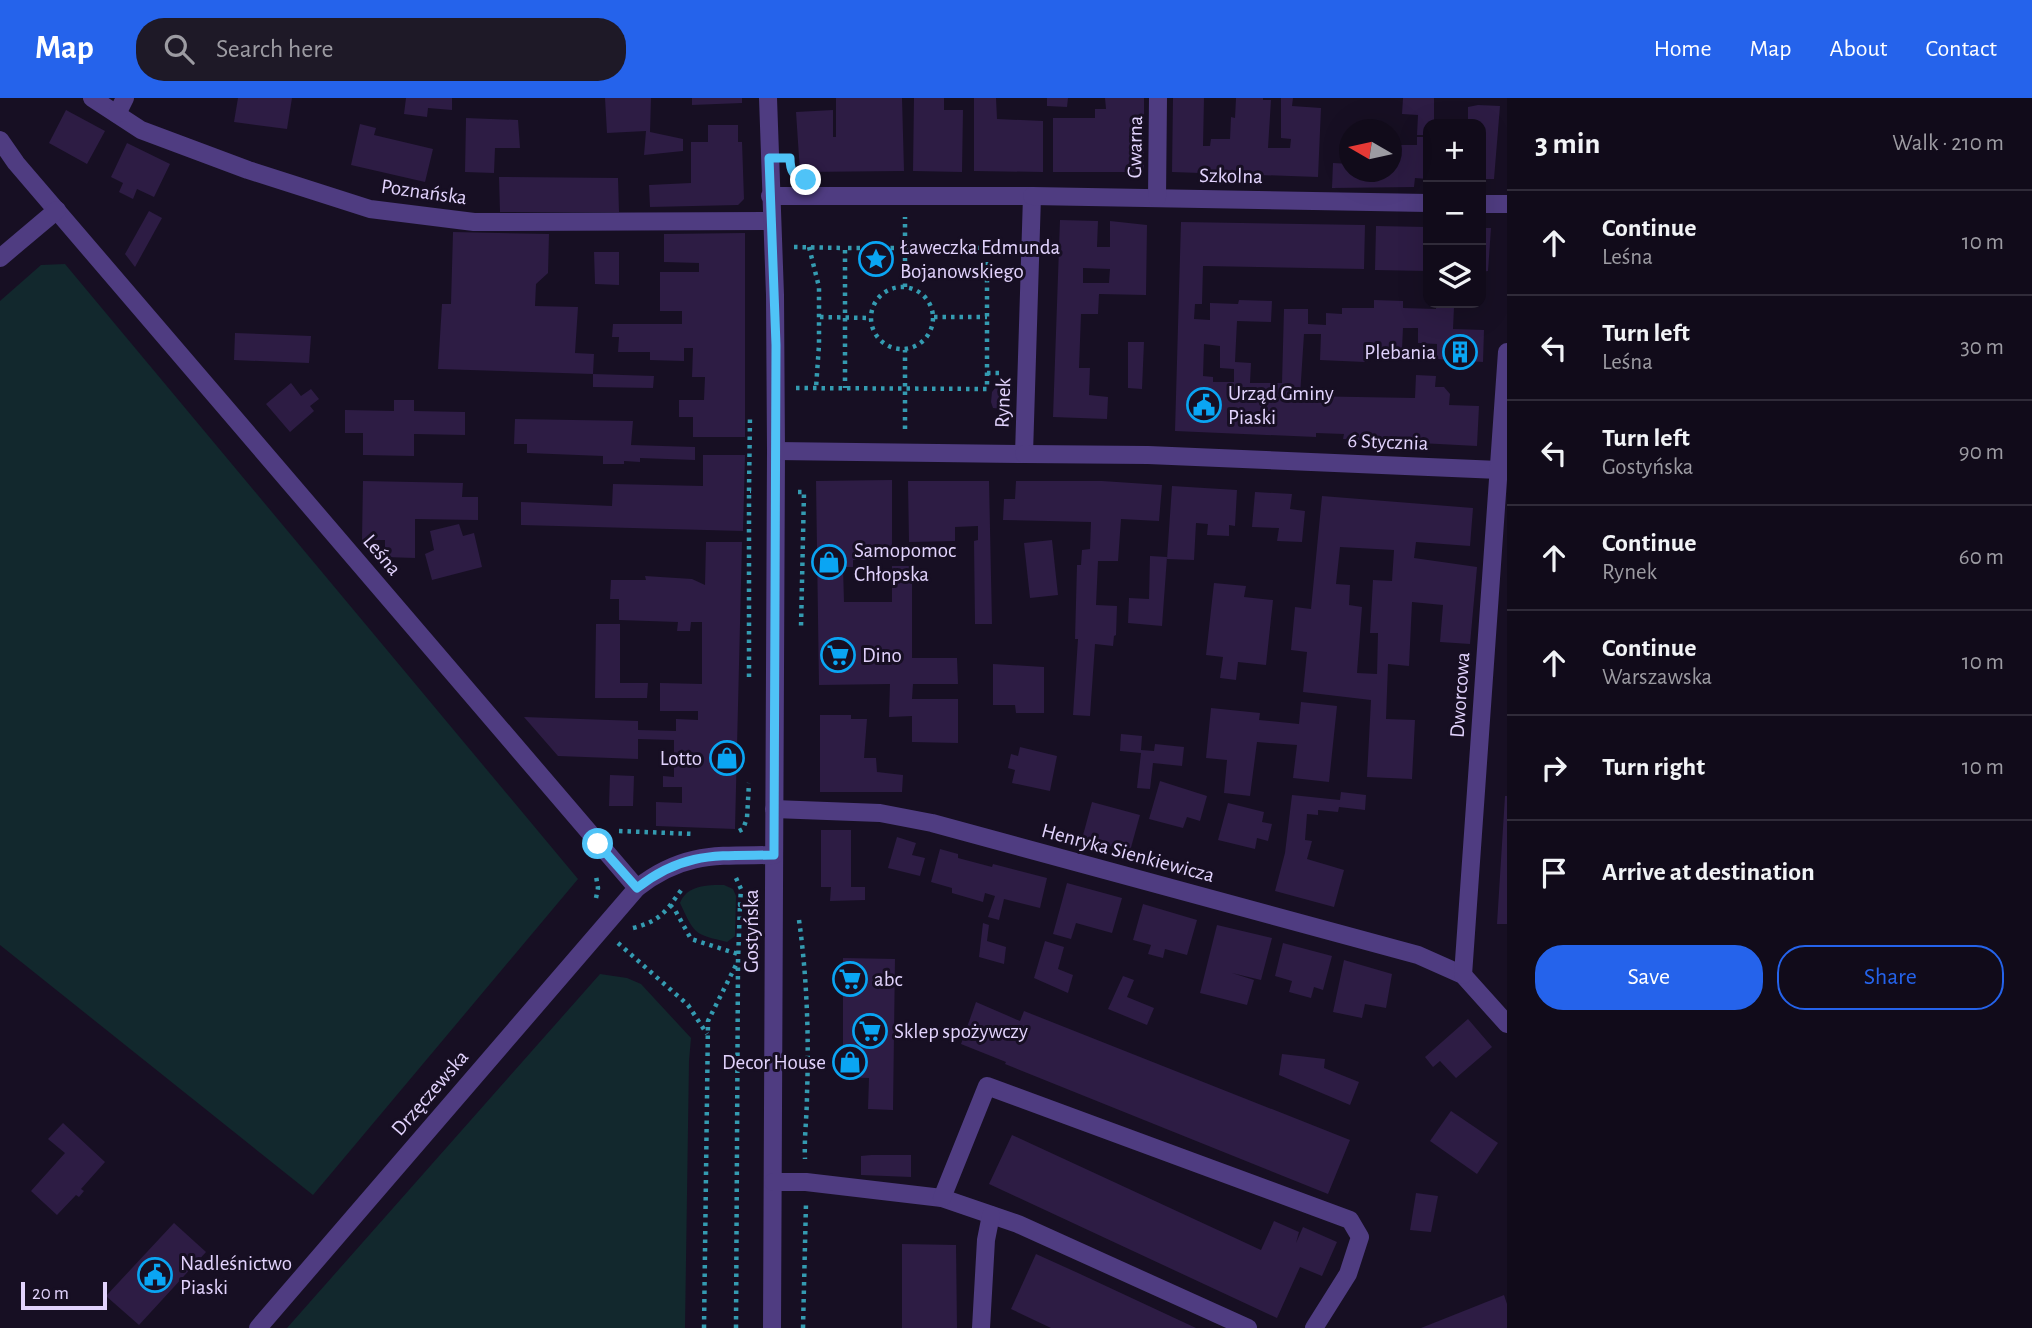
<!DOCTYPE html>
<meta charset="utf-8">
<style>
body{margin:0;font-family:"Alegreya Sans",sans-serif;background:#1e1927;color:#f1f3f6}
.controls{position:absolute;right:21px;top:21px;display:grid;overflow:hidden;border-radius:14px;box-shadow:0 7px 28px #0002}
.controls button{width:63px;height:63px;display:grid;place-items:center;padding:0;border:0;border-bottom:2px solid #302b39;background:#110b1a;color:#f1f3f6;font:35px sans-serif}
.compass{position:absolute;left:1339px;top:21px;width:63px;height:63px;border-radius:50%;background:#110b1a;box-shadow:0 7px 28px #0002;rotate:279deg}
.scale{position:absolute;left:21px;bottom:18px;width:86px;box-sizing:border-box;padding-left:7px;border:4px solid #e2d3fd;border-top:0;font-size:19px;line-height:24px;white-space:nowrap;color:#e2d3fd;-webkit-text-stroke:5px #170f23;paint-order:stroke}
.stop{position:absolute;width:21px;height:21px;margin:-16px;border:5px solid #4fc3f7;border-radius:50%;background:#fff}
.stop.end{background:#4fc3f7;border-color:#fff;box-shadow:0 2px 7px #0008}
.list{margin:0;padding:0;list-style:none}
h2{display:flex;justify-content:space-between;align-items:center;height:91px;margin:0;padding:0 28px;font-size:30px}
h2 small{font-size:23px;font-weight:400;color:#9c9ba2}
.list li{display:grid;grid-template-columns:46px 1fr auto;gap:21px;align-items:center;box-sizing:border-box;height:105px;padding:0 28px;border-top:2px solid #302b39}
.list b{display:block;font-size:26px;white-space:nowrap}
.list p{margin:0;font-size:23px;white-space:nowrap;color:#9c9ba2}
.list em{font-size:23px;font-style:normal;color:#9c9ba2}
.actions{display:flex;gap:14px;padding:21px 28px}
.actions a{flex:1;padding:16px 0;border:2px solid #2563eb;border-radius:28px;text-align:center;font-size:24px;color:#2563eb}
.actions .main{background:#2563eb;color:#fff}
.icon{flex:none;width:38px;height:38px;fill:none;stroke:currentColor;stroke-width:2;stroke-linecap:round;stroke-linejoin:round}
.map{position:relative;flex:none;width:1507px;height:1230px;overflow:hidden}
header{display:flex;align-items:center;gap:42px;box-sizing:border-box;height:98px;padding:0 35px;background:#2563eb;color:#fff}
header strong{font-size:33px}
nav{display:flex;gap:38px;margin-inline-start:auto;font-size:24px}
.search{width:490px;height:63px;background:#1e1927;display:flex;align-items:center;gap:18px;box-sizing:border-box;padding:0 24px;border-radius:28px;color:#9c9ba2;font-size:26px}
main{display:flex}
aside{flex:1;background:#110b1a}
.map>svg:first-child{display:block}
</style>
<header>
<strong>Map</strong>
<div class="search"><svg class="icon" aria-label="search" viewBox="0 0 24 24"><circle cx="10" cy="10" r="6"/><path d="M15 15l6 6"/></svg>Search here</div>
<nav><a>Home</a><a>Map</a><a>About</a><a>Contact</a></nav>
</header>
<main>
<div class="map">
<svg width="1507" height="1230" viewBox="0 0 1507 1230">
<rect width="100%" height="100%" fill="#170f23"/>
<g fill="#12282d">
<polygon points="65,166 578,781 313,1097 0,847 0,203 41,167"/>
<path d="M724 787 733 791 736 798 735 838 727 844C694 836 695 837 680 805 687 787 707 787 724 787Z"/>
<polygon points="600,876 627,880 641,886 691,940 689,963 685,1230 287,1230"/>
</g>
<g fill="#2d1c44" fill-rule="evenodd">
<polygon points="238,0 292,0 287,31 234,24"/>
<polygon points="406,0 452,0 452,12 428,10 427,19 404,16"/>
<polygon points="605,0 651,0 650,34 683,41 683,53 644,57 646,33 607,35"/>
<polygon points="692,0 742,0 742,5 692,7"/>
<polygon points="836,0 902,0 904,73 800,74 796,14 833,12 833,39 836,39"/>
<polygon points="914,0 944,0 944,12 963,12 962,74 913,73"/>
<polygon points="974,0 996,0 997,21 1043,23 1043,74 974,73"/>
<polygon points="1047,0 1068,0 1067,9 1047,8"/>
<polygon points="1105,0 1144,0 1144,74 1053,74 1053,20 1095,20 1095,11 1106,11"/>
<polygon points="1173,0 1204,0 1203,48 1210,48 1211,41 1230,41 1231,19 1235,20 1236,0 1263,0 1263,2 1271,2 1268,50 1290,50 1291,41 1281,40 1281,0 1293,0 1292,8 1321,10 1318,79 1172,74"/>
<polygon points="1403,0 1434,0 1434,26 1428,26 1428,37 1417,37 1418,17 1402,16"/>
<polygon points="1478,7 1500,8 1494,81 1481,81 1481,26 1468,26 1468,9"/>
<polygon points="66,12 105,33 87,66 49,45"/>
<polygon points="466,20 518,22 520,50 495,50 494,75 465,74"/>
<polygon points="360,26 376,30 374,37 433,51 425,84 351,67"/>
<polygon points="708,27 738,27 738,44 742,44 744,101 738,107 650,109 649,87 691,85 691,44 708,44"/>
<polygon points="1417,39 1428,39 1428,81 1415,80 1414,89 1332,90 1333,65 1350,66 1350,74 1392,74 1392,47 1417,47"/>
<polygon points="127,45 170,66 154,99 137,91 133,101 119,94 123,85 111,79"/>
<polygon points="499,79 618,80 619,114 500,114"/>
<polygon points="149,113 162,120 135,169 125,156"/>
<path d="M1060 122 1098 123 1097 149H1110V123L1147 127 1146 197 1099 196 1098 216H1081L1079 270H1090L1089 297 1108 299 1107 321 1053 319ZM1083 170 1110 171 1109 185H1083Z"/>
<path d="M1181 124 1365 127 1364 171 1203 168 1202 206H1195L1194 221 1210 222V205L1238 206 1239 202 1272 203 1271 224 1237 223 1235 264 1251 265 1250 285H1282L1284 211H1308V226L1326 227V215L1342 216V210H1374V202L1403 203V210L1436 211V208L1454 209 1453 231 1484 232 1483 264 1437 261V246L1418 245V230H1403L1402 251 1366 250 1365 264 1320 262 1321 236H1304L1300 298 1415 300 1416 277 1436 278 1435 289H1444L1450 296 1449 307 1479 308 1477 348 1343 341 1344 336 1316 335V339L1175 333ZM1204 246 1220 248V270L1234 271V284H1213V279L1203 278Z"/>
<polygon points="1376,128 1427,129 1427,173 1375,172"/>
<polygon points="1481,130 1491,130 1488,173 1481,174"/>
<polygon points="453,134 549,136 548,175 536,186 535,208 578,209 575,255 594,256 593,276 438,271 442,206 451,206"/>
<polygon points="745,135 745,339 693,339 693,319 679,319 679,302 704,302 705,279 692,279 693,250 684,250 684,263 650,262 650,254 618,254 619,239 612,239 613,226 682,226 682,213 660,213 660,174 699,174 699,165 664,164 664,136"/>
<polygon points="594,154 619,154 619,187 595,186"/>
<polygon points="235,235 311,238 309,265 234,262"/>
<polygon points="1128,244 1144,244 1142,291 1128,290"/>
<polygon points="593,276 654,278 653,290 593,289"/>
<polygon points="291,285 301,298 311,291 319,301 310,308 314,313 290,334 266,306"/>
<polygon points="996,289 1001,289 1005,295 1004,308 1002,311 993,310 991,304 992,294"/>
<polygon points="394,302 414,302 414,313 465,314 465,337 414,336 414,358 363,357 363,335 345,335 345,312 394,313"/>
<polygon points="515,321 633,323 631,347 695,349 695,362 640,360 640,364 624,363 624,366 603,366 603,358 527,355 527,346 514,346"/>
<polygon points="703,357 745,357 743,433 521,427 521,404 612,408 613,386 703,388"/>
<polygon points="892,382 892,462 853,462 853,469 843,469 844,504 892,504 892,468 912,468 912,560 957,560 958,586 913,586 912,601 958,601 958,645 912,644 912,618 889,619 890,586 819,587 816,383"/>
<polygon points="363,383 463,385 462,399 478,399 478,422 415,421 415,460 385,459 385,442 362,442"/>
<polygon points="908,383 989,383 992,526 975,526 974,443 978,442 978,428 955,429 955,443 909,444"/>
<polygon points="1016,383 1102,383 1162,387 1159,423 1121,421 1118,463 1098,463 1096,507 1117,508 1116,537 1114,538 1113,548 1095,546 1090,618 1073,617 1078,541 1075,541 1077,467 1081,467 1082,452 1090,451 1091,424 1003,422 1004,401 1015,401"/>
<polygon points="1172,388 1237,392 1235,428 1229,427 1229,438 1207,437 1208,426 1196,425 1194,462 1167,461"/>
<polygon points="1255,394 1292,396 1290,411 1305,413 1302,444 1277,443 1279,430 1252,429"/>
<path d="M1322 398 1473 410 1470 448 1416 444 1414 460 1477 469 1470 546 1440 544 1443 507 1412 504 1409 568 1388 566 1386 621 1415 622 1412 681 1367 679 1371 602 1303 594 1307 554 1291 552 1295 509 1311 511ZM1340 449 1394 452 1392 483 1373 482 1370 535H1378L1377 576 1357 575 1362 509 1349 507 1350 487 1336 486Z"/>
<polygon points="459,426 463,438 474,435 482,469 432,482 425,456 434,452 430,433"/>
<polygon points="1052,442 1058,497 1030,500 1024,445"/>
<polygon points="706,444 742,444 735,731 656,728 656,704 682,705 682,689 663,689 663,678 674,679 674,642 638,641 638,661 558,658 524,619 638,623 638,632 676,633 676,621 698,622 698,613 660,613 660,585 702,586 702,524 691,524 690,533 677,533 678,524 619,522 619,501 610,501 611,482 646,482 645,478 692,481 705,487"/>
<polygon points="1150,458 1167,459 1162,528 1128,525 1129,500 1149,501"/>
<polygon points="1214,485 1246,488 1244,499 1273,502 1266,567 1238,564 1236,582 1220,580 1223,559 1206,557"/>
<polygon points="596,526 620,526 620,585 648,585 647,600 595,600"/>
<polygon points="993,566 1044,569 1044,615 1016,615 1015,607 993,607"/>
<polygon points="1301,604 1337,608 1329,684 1293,680 1297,647 1257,644 1250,698 1224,695 1227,662 1206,660 1211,610 1260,615 1259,622 1299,626"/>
<polygon points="820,617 851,617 851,621 867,621 864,660 876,660 877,674 903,677 902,694 820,694"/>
<polygon points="1121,636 1142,638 1141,652 1154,653 1155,646 1184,649 1182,668 1153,665 1150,691 1137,690 1141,655 1120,653"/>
<polygon points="1020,649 1057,658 1050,693 1012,685 1015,672 1008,670 1011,656 1018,658"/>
<polygon points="610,677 634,678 633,708 609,708"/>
<polygon points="1160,683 1207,698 1200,723 1187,719 1183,730 1149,721"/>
<polygon points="1341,694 1366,697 1365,712 1339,709 1338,714 1318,712 1318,717 1307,716 1305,742 1312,743 1307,761 1344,772 1334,809 1275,793 1285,755 1292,697 1340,702"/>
<polygon points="1505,698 1507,698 1507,826 1497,826"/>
<polygon points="1092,704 1140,717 1130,753 1082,741"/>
<polygon points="1228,705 1264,714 1262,724 1272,726 1268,743 1257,740 1255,751 1218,742"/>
<polygon points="821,732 851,732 851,789 865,789 865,802 830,803 831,789 821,789"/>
<polygon points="897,739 916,745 912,757 925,760 920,778 888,770"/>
<polygon points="940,751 958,756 958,760 992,769 993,766 1047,780 1040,810 1004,801 999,822 988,819 995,798 985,795 983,804 952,795 952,790 931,784"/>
<polygon points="1067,785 1122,800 1112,835 1076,825 1071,841 1053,836"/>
<polygon points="1143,806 1197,822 1187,857 1165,851 1163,860 1148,856 1151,847 1133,842"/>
<polygon points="983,825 989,827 987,843 1006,849 1004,866 979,859"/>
<polygon points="1217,827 1272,840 1261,882 1232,875 1254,882 1247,907 1200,895"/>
<polygon points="1045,843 1064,849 1058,871 1073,877 1068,895 1034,880"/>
<polygon points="1283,845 1332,858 1323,892 1314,889 1311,900 1289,894 1292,883 1275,878"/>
<polygon points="843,860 895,861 893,1012 868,1011 869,980 843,979"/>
<polygon points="1344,862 1392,876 1386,910 1365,906 1362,920 1333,914"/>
<polygon points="1123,878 1134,882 1127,899 1154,910 1147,927 1108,911"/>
<polygon points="976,904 1020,923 1024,913 1350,1042 1328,1096 1005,966 1006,964 961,946"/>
<polygon points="1468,921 1492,949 1456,980 1440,963 1433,969 1425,959"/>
<polygon points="1282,956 1325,961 1324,970 1359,984 1350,1007 1279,977"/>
<polygon points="1451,1013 1498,1045 1477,1076 1430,1043"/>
<polygon points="63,1025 105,1064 81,1091 84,1093 79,1099 76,1097 57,1117 31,1093 65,1055 48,1041"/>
<polygon points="1012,1037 1261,1152 1274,1123 1299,1134 1296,1145 1303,1129 1337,1144 1322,1178 1300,1169 1277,1220 989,1086"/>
<polygon points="871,1057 911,1057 911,1079 861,1077 861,1058"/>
<polygon points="1416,1095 1438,1098 1431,1134 1410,1132"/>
<polygon points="174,1125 206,1154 139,1227 106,1198"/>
<polygon points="902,1146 956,1147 957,1230 902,1230"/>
<polygon points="1036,1156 1078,1175 1196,1230 1051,1230 1011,1211"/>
<polygon points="1504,1197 1507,1206 1507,1230 1421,1230"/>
</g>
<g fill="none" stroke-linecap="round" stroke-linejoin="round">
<g stroke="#349bb1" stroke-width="4.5" stroke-dasharray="3.5 5" stroke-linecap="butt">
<polyline points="794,149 845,150"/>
<polyline points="809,149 819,189 819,247 816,290"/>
<polyline points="987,150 1007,150"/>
<circle cx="902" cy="220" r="31"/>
<polyline points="905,189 905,119"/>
<polyline points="820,219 871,220"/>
<polyline points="934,219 987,219"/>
<polyline points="987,275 1003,275"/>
<polyline points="796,290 987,291 987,150 845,150 845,290"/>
<polyline points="905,331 905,252"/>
<polyline points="749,393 750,317"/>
<polyline points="798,394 804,394 801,529"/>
<polyline points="749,579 749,393 751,393"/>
<polyline points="619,733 694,736"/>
<polyline points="739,733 743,731 747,720 749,685"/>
<polyline points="736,780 741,791 740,807 752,807"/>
<polyline points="596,800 598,790 596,778"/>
<polyline points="670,807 675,812 691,841 738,856"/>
<path d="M799 822C807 879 809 939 807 996 807 1018 804 1039 805 1061"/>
<path d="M633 830C661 823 666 813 682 791"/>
<polyline points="618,845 688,907 707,936"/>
<polyline points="704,1230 708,923 736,867"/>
<polyline points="736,1230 738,863 740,807"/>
<polyline points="803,1230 806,1105"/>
</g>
<g stroke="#4f3c81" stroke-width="18">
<polyline points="92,0 141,32 248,72 370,111 474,124 772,123"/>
<polyline points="768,0 775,197 776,353 772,1230"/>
<polyline points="117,16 125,0"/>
<polyline points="0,42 16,65 637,790"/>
<polyline points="770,98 1032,98 1024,356 776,353"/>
<polyline points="1032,98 1428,105"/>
<polyline points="1157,100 1158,0"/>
<polyline points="1481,106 1507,106"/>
<polyline points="0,160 57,112"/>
<polyline points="1024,356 1148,357 1499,372"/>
<polyline points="774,711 880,715 932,725 1418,857 1463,877 1507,926"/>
<polyline points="1463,877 1507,254"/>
<polyline points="773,1084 806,1084 942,1100 1018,1126 1248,1230"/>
<polyline points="942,1100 987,988 1350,1122 1360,1139 1348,1176 1314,1230"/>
<path d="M258 1230 637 790C684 753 719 758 774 757"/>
<polyline points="981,1230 986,1142 991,1117"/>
</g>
</g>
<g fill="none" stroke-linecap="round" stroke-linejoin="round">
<path stroke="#4fc3f7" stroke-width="9" d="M598 746 637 790C684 753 718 758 774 757L776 247 769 60H790C790 73 793 78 806 82"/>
</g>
<defs>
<g id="sight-ring" transform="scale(1.75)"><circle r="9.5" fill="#170f23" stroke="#0aa5f3" stroke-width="1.5"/><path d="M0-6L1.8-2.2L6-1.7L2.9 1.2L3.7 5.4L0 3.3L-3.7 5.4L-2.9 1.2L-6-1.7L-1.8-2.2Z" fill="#0aa5f3"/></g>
<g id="building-ring" transform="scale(1.75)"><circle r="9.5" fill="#170f23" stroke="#0aa5f3" stroke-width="1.5"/><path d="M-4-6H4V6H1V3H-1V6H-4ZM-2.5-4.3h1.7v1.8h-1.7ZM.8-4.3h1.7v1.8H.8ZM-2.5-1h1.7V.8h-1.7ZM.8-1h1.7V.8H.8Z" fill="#0aa5f3"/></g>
<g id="civic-ring" transform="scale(1.75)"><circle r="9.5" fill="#170f23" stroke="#0aa5f3" stroke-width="1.5"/><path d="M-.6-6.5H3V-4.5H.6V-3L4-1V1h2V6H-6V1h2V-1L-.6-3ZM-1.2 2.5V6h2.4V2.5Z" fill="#0aa5f3"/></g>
<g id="shop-ring" transform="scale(1.75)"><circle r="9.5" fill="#170f23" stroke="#0aa5f3" stroke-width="1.5"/><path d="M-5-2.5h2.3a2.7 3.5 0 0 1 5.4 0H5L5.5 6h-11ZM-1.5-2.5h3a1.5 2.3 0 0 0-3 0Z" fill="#0aa5f3"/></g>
<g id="supermarket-ring" transform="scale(1.75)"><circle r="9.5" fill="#170f23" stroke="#0aa5f3" stroke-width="1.5"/><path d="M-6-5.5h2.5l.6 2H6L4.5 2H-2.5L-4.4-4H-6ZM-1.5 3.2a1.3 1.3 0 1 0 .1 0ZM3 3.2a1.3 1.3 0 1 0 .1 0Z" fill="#0aa5f3"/></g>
</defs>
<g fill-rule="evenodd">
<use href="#sight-ring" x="876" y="161"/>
<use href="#building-ring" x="1460" y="254"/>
<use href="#civic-ring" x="1204" y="307"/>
<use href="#shop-ring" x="829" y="464"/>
<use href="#supermarket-ring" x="838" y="557"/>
<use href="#shop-ring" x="727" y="660"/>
<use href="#supermarket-ring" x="850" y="881"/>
<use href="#supermarket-ring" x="870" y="933"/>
<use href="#shop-ring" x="850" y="964"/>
<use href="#civic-ring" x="155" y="1177"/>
</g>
<g text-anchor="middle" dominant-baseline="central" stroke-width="6" stroke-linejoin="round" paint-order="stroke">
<g font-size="21" fill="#e2d3fd" stroke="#170f23">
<text transform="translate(1135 49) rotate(-89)">Gwarna</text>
<text transform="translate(1231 78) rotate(1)">Szkolna</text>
<text transform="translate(424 94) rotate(8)">Poznańska</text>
<text transform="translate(1003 305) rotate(-88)">Rynek</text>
<text transform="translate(1388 344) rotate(2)">6 Stycznia</text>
<text transform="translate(382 457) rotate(50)">Leśna</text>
<text transform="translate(1460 597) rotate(-86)">Dworcowa</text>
<text transform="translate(1128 755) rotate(15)">Henryka Sienkiewicza</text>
<text transform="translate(751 833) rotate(-90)">Gostyńska</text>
<text transform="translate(430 995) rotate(-49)">Drzęczewska</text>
</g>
<g font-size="21" fill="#e2d3fd" stroke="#170f23" text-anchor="start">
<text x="900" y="149">Ławeczka Edmunda<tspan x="900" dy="24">Bojanowskiego</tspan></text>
<text x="1436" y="254" text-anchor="end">Plebania</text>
<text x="1228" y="295">Urząd Gminy<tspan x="1228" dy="24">Piaski</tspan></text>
<text x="854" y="452">Samopomoc<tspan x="854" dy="24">Chłopska</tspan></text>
<text x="862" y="557">Dino</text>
<text x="702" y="660" text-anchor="end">Lotto</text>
<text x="874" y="881">abc</text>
<text x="894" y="933">Sklep spożywczy</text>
<text x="826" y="964" text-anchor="end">Decor House</text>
<text x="180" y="1165">Nadleśnictwo<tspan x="180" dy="24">Piaski</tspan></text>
</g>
</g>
</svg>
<div class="controls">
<button>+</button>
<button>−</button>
<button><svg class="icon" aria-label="layers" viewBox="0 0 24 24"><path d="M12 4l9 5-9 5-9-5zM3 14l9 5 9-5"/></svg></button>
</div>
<svg class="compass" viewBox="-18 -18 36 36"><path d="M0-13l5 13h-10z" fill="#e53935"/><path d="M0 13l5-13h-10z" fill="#9c9ba2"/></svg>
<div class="scale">20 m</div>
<div class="stop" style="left:598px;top:746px"></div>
<div class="stop end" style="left:806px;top:82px"></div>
</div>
<aside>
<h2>3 min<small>Walk · 210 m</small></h2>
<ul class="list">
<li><svg class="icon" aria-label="ahead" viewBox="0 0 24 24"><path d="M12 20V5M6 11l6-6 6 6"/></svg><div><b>Continue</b><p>Leśna</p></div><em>10 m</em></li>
<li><svg class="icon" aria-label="left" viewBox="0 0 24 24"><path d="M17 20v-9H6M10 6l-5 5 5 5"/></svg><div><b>Turn left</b><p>Leśna</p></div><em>30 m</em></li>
<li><svg class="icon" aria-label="left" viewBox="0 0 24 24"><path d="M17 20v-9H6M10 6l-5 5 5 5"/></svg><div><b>Turn left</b><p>Gostyńska</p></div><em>90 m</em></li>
<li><svg class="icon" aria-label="ahead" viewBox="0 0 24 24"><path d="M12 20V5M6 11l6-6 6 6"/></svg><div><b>Continue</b><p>Rynek</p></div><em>60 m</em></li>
<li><svg class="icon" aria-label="ahead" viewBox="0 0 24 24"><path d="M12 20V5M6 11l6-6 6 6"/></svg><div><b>Continue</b><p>Warszawska</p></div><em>10 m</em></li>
<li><svg class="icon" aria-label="right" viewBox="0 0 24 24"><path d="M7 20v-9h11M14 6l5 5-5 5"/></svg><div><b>Turn right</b></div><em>10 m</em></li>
<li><svg class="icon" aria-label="arrive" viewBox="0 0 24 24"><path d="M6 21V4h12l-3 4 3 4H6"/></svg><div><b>Arrive at destination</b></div></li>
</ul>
<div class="actions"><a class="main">Save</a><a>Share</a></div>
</aside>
</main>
